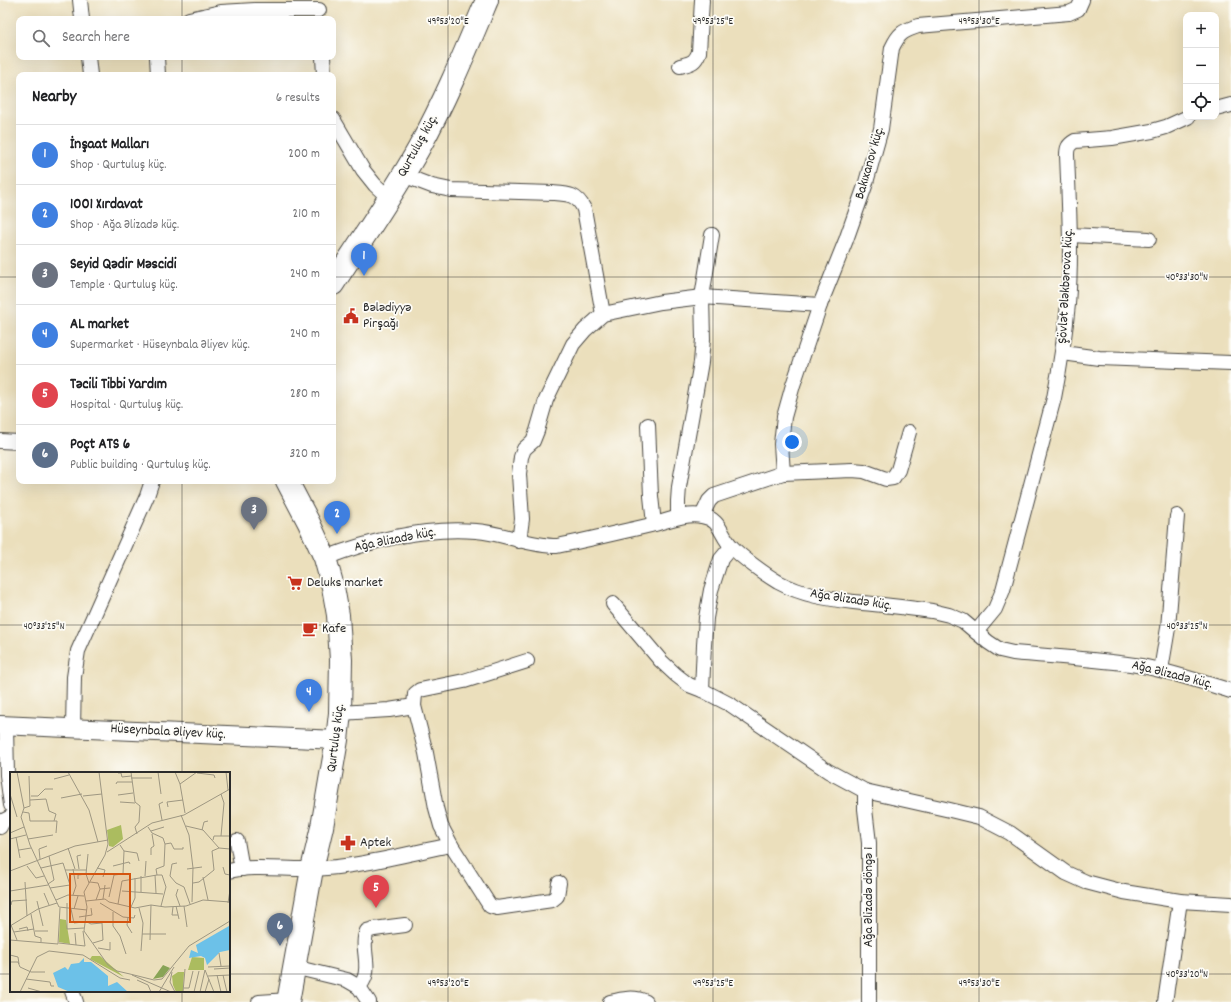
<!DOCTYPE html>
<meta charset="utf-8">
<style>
body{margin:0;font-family:Dekko,sans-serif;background:#f6f6f6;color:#202124}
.controls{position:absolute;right:12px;top:12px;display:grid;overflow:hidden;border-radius:8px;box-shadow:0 4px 16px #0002}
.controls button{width:36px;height:36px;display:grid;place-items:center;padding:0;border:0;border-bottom:1px solid #e0e0e0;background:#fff;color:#202124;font:20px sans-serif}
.you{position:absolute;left:792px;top:442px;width:14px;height:14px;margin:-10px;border:3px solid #fff;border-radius:50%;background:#1a73e8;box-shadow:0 0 0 6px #1a73e833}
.badge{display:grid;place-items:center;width:26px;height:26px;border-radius:50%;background:#db2777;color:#fff;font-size:13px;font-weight:700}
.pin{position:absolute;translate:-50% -33px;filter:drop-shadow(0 1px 2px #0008)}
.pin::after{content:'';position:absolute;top:21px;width:14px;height:12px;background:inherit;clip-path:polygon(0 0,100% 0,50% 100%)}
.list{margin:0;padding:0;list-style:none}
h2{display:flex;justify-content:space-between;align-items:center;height:52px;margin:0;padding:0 16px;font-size:17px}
h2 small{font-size:13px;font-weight:400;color:#757577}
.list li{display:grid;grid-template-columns:26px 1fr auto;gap:12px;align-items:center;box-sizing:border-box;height:60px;padding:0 16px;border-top:1px solid #e0e0e0}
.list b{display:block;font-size:15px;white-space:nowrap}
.list p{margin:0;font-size:13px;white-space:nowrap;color:#757577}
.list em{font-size:13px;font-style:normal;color:#757577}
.icon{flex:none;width:22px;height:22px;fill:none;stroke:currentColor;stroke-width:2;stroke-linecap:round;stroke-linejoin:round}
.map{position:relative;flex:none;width:1231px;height:1002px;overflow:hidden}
.search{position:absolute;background:#fff;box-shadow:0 4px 16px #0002;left:16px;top:16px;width:320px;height:44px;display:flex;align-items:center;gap:10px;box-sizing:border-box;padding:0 14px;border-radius:8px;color:#757577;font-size:15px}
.panel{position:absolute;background:#fff;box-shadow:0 4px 16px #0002;left:16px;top:72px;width:320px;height:412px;border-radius:8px}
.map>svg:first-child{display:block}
</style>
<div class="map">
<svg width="1231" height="1002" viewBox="0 0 1231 1002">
<rect width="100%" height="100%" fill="#fdfcf7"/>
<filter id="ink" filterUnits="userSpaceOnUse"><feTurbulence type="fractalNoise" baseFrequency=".025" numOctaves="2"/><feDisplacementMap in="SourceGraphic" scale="8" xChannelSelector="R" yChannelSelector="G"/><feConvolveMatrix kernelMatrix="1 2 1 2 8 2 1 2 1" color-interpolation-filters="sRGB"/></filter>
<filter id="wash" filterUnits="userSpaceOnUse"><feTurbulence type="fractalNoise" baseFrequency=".012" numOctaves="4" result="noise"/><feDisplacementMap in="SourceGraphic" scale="16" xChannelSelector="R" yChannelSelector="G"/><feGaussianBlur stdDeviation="0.9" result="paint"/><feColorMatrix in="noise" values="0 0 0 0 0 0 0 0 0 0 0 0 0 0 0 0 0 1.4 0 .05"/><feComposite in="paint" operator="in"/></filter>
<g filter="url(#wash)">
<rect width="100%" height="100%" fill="#ebdfbc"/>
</g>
<g filter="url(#ink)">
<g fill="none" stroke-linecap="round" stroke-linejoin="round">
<g stroke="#484641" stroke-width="16">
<g id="minor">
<polyline points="80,0 82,19"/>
<polyline points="189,19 221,12 255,10 319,10"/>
<polyline points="88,57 90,75"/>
<polyline points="157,57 158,75"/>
<polyline points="323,57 324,75"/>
<path d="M680 66C691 63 695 63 699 52L702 0"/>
<polyline points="1216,109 1231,105"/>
<polyline points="333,119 363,170 375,185 389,198"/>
<path d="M403 175 432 186 451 190 553 193C568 194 577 194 584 209L603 314"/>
<polyline points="1070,235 1149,239"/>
<polyline points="1063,353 1099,358 1231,363"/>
<polyline points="648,425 651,496 654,524"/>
<polyline points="0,441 19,442"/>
<path d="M783 473 781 444 784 417 793 385 820 305 846 240 865 186 881 129 892 48C899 33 903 31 918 26L1069 13 1078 9 1082 0"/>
<polyline points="702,516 709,501 714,496 783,473 852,470 864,471 886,479 893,478 898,470 909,432"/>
<polyline points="678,517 678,501 679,487 701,362 703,339 702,297 712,235"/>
<polyline points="519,541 522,519 519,474 521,457 524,449 533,441 537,431 546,400 573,344 585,330 603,314 661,302 702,297 820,305"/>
<path d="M325 558C372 540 425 527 476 531 504 533 529 546 557 546 588 540 620 532 651 525 668 521 684 513 702 516 721 519 720 535 732 547 741 557 766 575 778 582 806 597 831 599 862 603 886 605 909 608 932 611L949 615 963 621 988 642 1000 650 1013 653C1056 657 1100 659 1142 666 1172 672 1202 682 1231 691"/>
<polyline points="613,604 661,661 676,675 689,685 702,690 731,705 828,771 865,791 950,810 979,817 1010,833 1066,873 1086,882 1124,892 1180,901 1231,904"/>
<path d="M976 632 995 609 1003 590 1054 398C1060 367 1065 336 1068 304 1072 255 1069 205 1067 155 1067 148 1068 145 1075 141L1112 138 1152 131 1166 127 1188 117"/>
<polyline points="1161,670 1168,628 1177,516"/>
<polyline points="702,690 704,645 706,618 711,590 721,559 731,547"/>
<polyline points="340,713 389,710 414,706 415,694 420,690 464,681 527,661"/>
<polyline points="6,726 7,775 11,805"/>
<polyline points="73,728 74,677 78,651 139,514 147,496 152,481"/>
<polyline points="865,791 865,809 869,843 869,1002"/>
<polyline points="0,827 3,821 11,817"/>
<polyline points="237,841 242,869"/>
<polyline points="451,845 490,906 497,908 552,900 557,896 559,883"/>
<path d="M229 871C253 865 287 870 312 869 359 867 406 854 451 845L441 826 436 808 426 753 414 706"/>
<polyline points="294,967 347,980 359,987 369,1002"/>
<path d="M359 987C360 985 363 982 364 979 371 964 360 946 367 931L374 929 405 925"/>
<polyline points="72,991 76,1002"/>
<polyline points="259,1002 289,1000"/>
<path d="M610 1002C622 999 634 996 646 1002"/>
<polyline points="1165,1002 1180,901"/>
</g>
</g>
<g stroke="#484641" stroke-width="20">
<polyline id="tertiary" points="0,725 337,740"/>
</g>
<g stroke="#484641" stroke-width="24">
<g id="primary">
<path d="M333 284C362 239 393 195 419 148 445 101 466 50 487 0"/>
<polyline points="287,481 309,523 325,558 333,587 338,615 341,660 340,713 337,740 322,827 312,869 288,1002"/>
</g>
</g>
<use href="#minor" stroke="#fff" stroke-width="14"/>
<use href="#tertiary" stroke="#fff" stroke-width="18"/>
<use href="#primary" stroke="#fff" stroke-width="22"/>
</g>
</g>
<path fill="none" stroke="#2b2b2b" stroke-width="1" stroke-opacity="0.45" d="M182 0V19M448 0V1002M713 0V1002M979 0V1002M182 57V75M0 277H19M333 277H1231M182 481V773M0 625H1231M0 974H11M229 974H1231M182 991V1002"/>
<defs>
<g id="civic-bare" transform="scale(1.2)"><path d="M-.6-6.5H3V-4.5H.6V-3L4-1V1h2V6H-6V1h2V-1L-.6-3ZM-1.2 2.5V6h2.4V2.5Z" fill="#c8321e" stroke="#fdfcf7" stroke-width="2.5" paint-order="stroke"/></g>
<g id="supermarket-bare" transform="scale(1.2)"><path d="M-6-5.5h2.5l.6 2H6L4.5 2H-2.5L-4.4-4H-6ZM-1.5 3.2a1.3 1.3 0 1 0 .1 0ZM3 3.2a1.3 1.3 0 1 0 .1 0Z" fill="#c8321e" stroke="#fdfcf7" stroke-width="2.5" paint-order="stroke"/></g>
<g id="cafe-bare" transform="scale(1.2)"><path d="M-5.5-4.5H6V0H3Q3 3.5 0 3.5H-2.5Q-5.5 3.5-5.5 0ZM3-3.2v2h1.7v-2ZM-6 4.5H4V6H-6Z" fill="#c8321e" stroke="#fdfcf7" stroke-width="2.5" paint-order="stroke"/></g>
<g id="pharmacy-bare" transform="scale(1.2)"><path d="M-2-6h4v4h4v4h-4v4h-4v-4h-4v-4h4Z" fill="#c8321e" stroke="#fdfcf7" stroke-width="2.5" paint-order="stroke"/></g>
</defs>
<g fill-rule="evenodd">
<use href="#civic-bare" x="351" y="316"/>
<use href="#supermarket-bare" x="295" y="583"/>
<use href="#cafe-bare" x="310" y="629"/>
<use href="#pharmacy-bare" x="348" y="843"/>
</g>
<g text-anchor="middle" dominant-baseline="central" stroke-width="3.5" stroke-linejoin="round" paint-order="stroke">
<g font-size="14" fill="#2b2b2b" stroke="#fdfcf7">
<text transform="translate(418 146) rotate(-61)">Qurtuluş küç.</text>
<text transform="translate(870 163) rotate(-74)">Bakıxanov küç.</text>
<text transform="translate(1066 286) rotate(-87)">Şövlət Ələkbərova küç.</text>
<text transform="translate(395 540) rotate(-11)">Ağa Əlizadə küç.</text>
<text transform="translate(851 600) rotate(9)">Ağa Əlizadə küç.</text>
<text transform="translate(1172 675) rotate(14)">Ağa Əlizadə küç.</text>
<text transform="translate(168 732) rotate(3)">Hüseynbala Əliyev küç.</text>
<text transform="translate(336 738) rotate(-83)">Qurtuluş küç.</text>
<text transform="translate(869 897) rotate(-90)">Ağa Əlizadə döngə 1</text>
</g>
<g font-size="14" fill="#2b2b2b" stroke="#fdfcf7" text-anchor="start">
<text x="363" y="308">Bələdiyyə<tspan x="363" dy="16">Pirşağı</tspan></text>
<text x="307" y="583">Deluks market</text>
<text x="322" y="629">Kafe</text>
<text x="360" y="843">Aptek</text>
</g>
</g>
<g transform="translate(10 772)">
<rect width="220" height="220" fill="#ebdfbc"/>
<path d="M111 53 113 67 103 75 99 74 97 58ZM50 147 56 148 60 172 49 170ZM82 184H90L114 205 80 187ZM182 185 194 186V198H178ZM168 200H174L173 220H166L163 213 162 204Z" fill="#abbc5f"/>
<path d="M153 193 160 196 153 205 143 207Z" fill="#88a456"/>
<path d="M219 154 220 178 210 180 197 193 195 186 191 184 179 186 181 178 188 181 186 173ZM74 186V190H81L98 204V214L107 210 118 220H60L48 215 43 201 55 195 58 198 61 192 69 191Z" fill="#6cc1e8"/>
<path fill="none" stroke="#9e9782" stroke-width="1" d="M7 0 14 36 11 45M58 0 79 38 88 70M89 0 98 72 95 83 74 120 77 135 74 159 98 193 107 199 120 202M121 0 125 30 130 34 129 50 125 55 127 62M148 0 151 22M165 0 170 12M216 0 218 18M108 1H111L112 5 121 4M187 1 204 3 205 6M121 6H142M44 7 59 3M106 12 107 10H122M0 22 7 45M108 23 123 21M21 24H28L35 17H43M73 24 92 22M51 26 72 22M20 28 36 27 39 39 46 42 44 49M110 30 125 31M158 35 157 30 173 28M14 36 20 34 19 4M13 40 19 41 20 49H47L46 61M175 41 170 12 187 0M171 43 179 63 183 96 182 130M11 45 20 73 49 135 77 138M152 48 149 32 153 30M176 54 193 58 209 76 220 77M138 55 142 61 153 66 155 72 154 94 146 97 147 103M192 58 194 50 198 49M141 59 154 55M0 61 14 55M211 64 214 31 211 22M6 65 10 86M0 67 16 63M18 67 43 63M203 68 204 64H220M155 72 161 71 164 77H173V75M58 76 65 97M9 78 21 76M114 79 127 81 129 89M97 80 142 51 174 43 220 17M78 82 76 102 79 111M141 83V76L144 74 142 62M30 87 29 77 37 74M167 91 162 92 160 104 166 111 174 115 180 132M17 94 26 106 34 104M103 94 119 90 120 92M213 95 215 102 220 103M31 96 53 91 60 113 40 116M87 96 95 98 93 105M63 97 66 114 63 123M69 97 67 84 71 83M177 97 192 95M55 98H77M0 99 65 74 98 68M145 103 146 121M135 104 136 89M193 105 198 128M68 107V103L76 102M15 110 17 144M80 110 88 111 90 117M183 111 189 110 204 98 202 79 209 76M38 112 44 108 39 84M168 117 166 123 170 134M0 119 38 113M112 119 153 122M131 120V104M34 121 39 133M99 125 104 103 113 102 114 79 110 73M93 127 95 113M46 128 58 123 74 124M86 128 90 117 100 116M27 129 33 154M76 129 95 127 99 130 125 136 141 133 155 135 176 134 193 128 220 130M57 131V157L74 156M90 131 113 145 124 146 125 143M218 131 220 118M108 132 112 109 147 103H152L156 115 151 134M1 133 2 129 17 128M166 134 169 147M174 134 177 155M121 135 125 126V106M163 135 162 143H168M129 136 133 151 131 179M61 137 64 151 74 150M64 137 68 124M103 140V154L110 164 116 182M21 142 25 164 31 166V170M69 145 82 143 81 136M118 145 117 153 122 161M75 149 81 152 92 151 93 168 83 171M1 153 7 168M0 154 28 137 47 131M9 157 17 155 18 159M25 159H38M4 160 24 157M65 161 66 173M132 162H156M0 168 48 172 50 136M140 168 141 133M49 171 75 174 73 159M88 176 100 178V170M209 181 211 194M0 183 8 185 9 192M0 190H8L10 195 21 200H35M198 195 220 194M204 197 220 196M195 198 204 220M162 200 160 210 165 220M120 202 144 208 152 207 179 174 220 149M122 203 161 220M207 203 211 220M213 203 217 220M198 204 220 203M16 207 40 210 41 214H44M127 208 138 213 141 220M18 216 32 220M174 216H179L183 199M10 220 27 185 39 179 73 183 110 206 120 208M149 220 164 195M173 220 175 197M184 220 189 199M190 220 195 198M195 220 199 207"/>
<path fill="#d5540f" fill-opacity="0.15" stroke="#d5540f" stroke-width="2" d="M60 102H120V150H60Z"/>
<rect width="220" height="220" fill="none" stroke="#2b2b2b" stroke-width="2"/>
</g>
<g font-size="10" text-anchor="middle" fill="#2b2b2b" stroke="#fdfcf7" stroke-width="3.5" stroke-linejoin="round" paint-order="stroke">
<text x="448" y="24">49°53'20"E</text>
<text x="713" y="24">49°53'25"E</text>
<text x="979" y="24">49°53'30"E</text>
<text x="1187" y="280">40°33'30"N</text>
<text x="44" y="629">40°33'25"N</text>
<text x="1187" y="629">40°33'25"N</text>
<text x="1187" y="977">40°33'20"N</text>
<text x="448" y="986">49°53'20"E</text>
<text x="713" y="986">49°53'25"E</text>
<text x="979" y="986">49°53'30"E</text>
</g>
</svg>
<div class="controls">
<button>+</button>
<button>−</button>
<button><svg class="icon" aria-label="locate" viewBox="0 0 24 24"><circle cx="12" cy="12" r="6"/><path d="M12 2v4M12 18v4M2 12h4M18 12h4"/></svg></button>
</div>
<div class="you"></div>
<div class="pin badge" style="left:364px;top:276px;background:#3f7fe0">1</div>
<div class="pin badge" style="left:337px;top:534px;background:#3f7fe0">2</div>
<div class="pin badge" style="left:254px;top:530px;background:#6b7280">3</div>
<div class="pin badge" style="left:309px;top:712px;background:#3f7fe0">4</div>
<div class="pin badge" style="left:376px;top:908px;background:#e0444e">5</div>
<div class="pin badge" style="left:280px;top:946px;background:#5c6f8a">6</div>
<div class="search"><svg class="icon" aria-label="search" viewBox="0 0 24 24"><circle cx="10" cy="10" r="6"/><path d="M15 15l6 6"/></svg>Search here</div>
<section class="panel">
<h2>Nearby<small>6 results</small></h2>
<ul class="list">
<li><span class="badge" style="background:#3f7fe0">1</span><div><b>İnşaat Malları</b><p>Shop · Qurtuluş küç.</p></div><em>200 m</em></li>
<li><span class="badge" style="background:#3f7fe0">2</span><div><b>1001 Xırdavat</b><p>Shop · Ağa Əlizadə küç.</p></div><em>210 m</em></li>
<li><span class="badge" style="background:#6b7280">3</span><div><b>Seyid Qədir Məscidi</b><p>Temple · Qurtuluş küç.</p></div><em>240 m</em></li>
<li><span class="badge" style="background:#3f7fe0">4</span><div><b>AL market</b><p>Supermarket · Hüseynbala Əliyev küç.</p></div><em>240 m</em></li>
<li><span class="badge" style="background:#e0444e">5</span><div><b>Təcili Tibbi Yardım</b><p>Hospital · Qurtuluş küç.</p></div><em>280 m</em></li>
<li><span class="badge" style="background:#5c6f8a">6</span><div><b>Poçt ATS 6</b><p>Public building · Qurtuluş küç.</p></div><em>320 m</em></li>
</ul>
</section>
</div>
